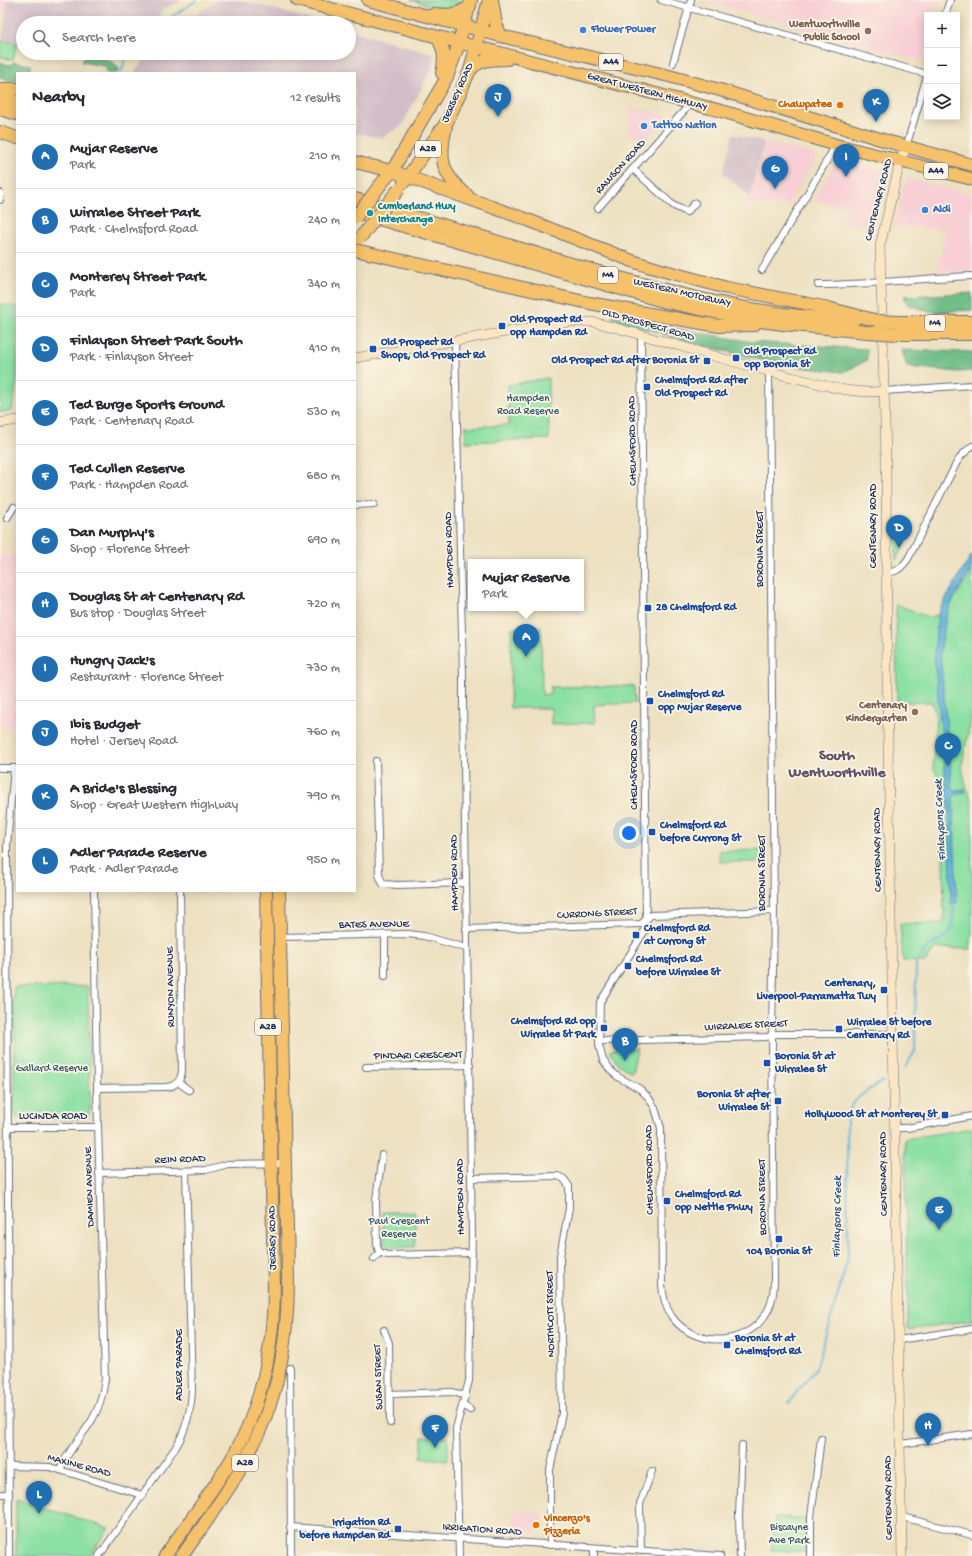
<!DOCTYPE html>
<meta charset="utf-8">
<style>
body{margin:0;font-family:"Gochi Hand",sans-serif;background:#f7f7f7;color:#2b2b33}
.controls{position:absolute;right:12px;top:12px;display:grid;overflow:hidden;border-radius:0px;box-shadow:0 2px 10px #0003}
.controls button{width:36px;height:36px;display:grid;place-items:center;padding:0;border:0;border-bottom:1px solid #e1e1e2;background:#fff;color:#2b2b33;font:20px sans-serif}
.you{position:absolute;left:629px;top:833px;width:14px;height:14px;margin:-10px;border:3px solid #fff;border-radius:50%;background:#1a73e8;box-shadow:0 0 0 6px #1a73e833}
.badge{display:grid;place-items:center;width:26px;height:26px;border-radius:50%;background:#1f6fb2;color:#fff;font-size:13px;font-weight:700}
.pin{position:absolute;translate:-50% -33px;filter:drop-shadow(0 1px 2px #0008)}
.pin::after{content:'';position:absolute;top:21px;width:14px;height:12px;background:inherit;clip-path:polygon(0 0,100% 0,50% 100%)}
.popup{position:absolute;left:468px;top:559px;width:116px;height:52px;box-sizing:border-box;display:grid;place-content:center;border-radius:0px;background:#fff;filter:drop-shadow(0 1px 3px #0005);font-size:13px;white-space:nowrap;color:#7c7c81}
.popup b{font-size:15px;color:#2b2b33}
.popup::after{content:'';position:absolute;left:50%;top:100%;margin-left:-8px;border:8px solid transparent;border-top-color:#fff}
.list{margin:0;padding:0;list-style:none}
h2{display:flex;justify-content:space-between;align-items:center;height:52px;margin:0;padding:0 16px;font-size:17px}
h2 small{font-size:13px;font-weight:400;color:#7c7c81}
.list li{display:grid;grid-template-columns:26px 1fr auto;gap:12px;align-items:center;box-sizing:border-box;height:64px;padding:0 16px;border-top:1px solid #e1e1e2}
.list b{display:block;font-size:15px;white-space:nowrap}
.list p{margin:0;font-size:13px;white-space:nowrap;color:#7c7c81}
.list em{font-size:13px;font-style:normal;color:#7c7c81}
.icon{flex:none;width:22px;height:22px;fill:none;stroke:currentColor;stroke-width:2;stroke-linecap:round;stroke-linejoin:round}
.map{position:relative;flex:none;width:972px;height:1556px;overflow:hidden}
.search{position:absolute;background:#fff;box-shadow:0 2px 10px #0003;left:16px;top:16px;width:340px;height:44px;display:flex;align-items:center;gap:10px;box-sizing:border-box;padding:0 14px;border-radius:22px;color:#7c7c81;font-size:15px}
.panel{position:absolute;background:#fff;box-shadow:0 2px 10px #0003;left:16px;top:72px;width:340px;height:820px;border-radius:0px}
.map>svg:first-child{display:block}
</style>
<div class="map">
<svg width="972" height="1556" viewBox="0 0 972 1556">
<rect width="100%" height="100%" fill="#fcf5e5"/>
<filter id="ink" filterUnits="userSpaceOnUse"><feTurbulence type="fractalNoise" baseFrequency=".025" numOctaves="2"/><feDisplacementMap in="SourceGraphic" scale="8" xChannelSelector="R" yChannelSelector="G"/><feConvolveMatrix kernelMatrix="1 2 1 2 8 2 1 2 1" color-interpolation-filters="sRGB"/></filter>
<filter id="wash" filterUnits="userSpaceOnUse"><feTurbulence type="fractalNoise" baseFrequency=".012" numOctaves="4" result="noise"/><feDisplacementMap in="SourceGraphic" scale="16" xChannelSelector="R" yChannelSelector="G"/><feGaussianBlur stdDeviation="0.9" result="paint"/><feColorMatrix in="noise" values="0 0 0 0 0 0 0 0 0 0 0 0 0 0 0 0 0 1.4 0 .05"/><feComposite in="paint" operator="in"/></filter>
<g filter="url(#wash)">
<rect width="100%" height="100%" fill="#ede1c1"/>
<g fill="#f7cfd4">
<polygon points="0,0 8,0 7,11 0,10"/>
<polygon points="702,0 940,0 936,15 927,15 927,46 923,62"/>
<polygon points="632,106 668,116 646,139 628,136"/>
<polygon points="764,142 814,154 816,158 789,204 743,205 750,197"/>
<polygon points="840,161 882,171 884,176 874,225 840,225 849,208 814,200 835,163"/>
<polygon points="909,178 972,195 972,270 936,273 946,230 893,227 905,181"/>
<rect x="0" y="555" width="17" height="173"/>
<polygon points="513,1511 543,1514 543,1528 540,1530 514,1529"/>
</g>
<g fill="#d2bdc8">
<polygon points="8,0 182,0 162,10 154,23 23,23 23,44 2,41"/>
<polygon points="218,0 240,0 324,23 184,23"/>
<polygon points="349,30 435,54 433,67 402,125 382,138 355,133 355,73 135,73 136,69 151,53 349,53"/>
<polygon points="78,53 123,53 118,59"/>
<polygon points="733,134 764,142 750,197 723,173"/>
</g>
<g fill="#8ce0a3" stroke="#548880">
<path d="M411 0H461C449 15 427 4 411 0Z"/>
<polygon points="0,41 17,43 13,60 0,57"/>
<polygon points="0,304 17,307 17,379 12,411 0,412"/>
<polygon points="548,378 549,439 466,442 466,425 469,427 509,425 508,385"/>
<polygon points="895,535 910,535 896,560"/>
<polygon points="972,571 972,714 962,765 965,782 972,802 972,938 970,949 935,948 926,962 903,961 900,924 944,923 942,784 933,767 936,717 932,702 897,702 896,604 930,618 948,609"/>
<polygon points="541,627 542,695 551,694 550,687 634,686 635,703 594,705 595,723 551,724 551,708 510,708 511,628"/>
<polygon points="763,850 763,862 720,862 719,851"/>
<polygon points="88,986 90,1109 88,1117 81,1119 23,1119 16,1117 14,1110 14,987"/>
<polygon points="637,1049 632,1073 618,1064 610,1051 612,1050"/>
<polygon points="972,1128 972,1320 908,1330 905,1139"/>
<polygon points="383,1212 415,1212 415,1247 387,1247 384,1244"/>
<polygon points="422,1437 448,1437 448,1460 421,1458"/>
<polygon points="16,1499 109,1528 89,1556 16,1556"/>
<polygon points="775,1517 807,1519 807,1552 771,1550"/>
</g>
<g fill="#71be89" stroke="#467674">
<path d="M85 56C97 57 112 58 119 69L117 73H107V70L105 66 82 62Z"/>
<polygon points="15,62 30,65 30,70 34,73 17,73 17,82 0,78 0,62 9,65"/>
<polygon points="972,293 972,310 933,312 908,305 904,296"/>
<polygon points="613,315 682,330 752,342 867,349 867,360 858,365 843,372 806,368 758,359 698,344 615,320 612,318"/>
<polygon points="902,350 972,352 972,371 959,372 907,367"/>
</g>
<polygon fill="#60b2db" stroke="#3e709c" points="972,554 972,568 954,597 947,614 940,652 952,787 956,790 965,789 965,793 957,794 953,798 957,903 951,904 950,824 934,655 938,615 941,607"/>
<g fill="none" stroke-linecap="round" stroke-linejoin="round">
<g stroke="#60b2db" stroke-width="2">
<polyline points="162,23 197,0"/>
<polyline points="121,73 127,53"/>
<path d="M905 1068 915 1051 916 965C923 945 935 945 950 933L952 924 954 903"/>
<path d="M789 1404 796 1393 816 1369 848 1259 847 1120C850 1098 866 1092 883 1081"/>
</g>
</g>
</g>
<g filter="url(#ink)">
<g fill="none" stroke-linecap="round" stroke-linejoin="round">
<g stroke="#646d81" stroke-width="8">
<g id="street">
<polyline points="661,0 927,74"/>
<polyline points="945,15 950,0"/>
<polyline points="673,63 691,0"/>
<polyline points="906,147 927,76"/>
<polyline points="633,169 674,206 687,212 695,203"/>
<polyline points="0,193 0,200"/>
<polyline points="598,208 691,103"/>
<polyline points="762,270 836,145"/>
<path d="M818 285C869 285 921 278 972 276"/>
<path d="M641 335 646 920 644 932 600 1002 599 1045 603 1060 610 1070 618 1077 640 1089 648 1097 655 1108 661 1128 662 1285C663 1297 665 1307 672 1317 698 1352 757 1345 771 1303 773 1296 774 1289 774 1282L772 1035 774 911 769 372"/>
<polyline points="455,341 463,677 463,706 472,1235 469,1381 456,1428 459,1556"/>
<polyline points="884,391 972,385"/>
<polyline points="355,505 374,504"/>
<polyline points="7,518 14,507"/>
<path d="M886 573C898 572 901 568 908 559L957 462 962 455 972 446"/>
<polyline points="376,761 379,875 383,884 398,885 466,883"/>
<polyline points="0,768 16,768"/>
<polyline points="466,929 641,924 651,915 774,911"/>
<polyline points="385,935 385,976"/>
<polyline points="280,937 408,934 424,936 466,948"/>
<polyline points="599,1041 767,1037 776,1034 893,1034"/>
<polyline points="366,1067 470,1065"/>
<polyline points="178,1082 189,1090"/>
<path d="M97 1088 166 1087C176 1086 181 1081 182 1071L180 891"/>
<polyline points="8,1127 98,1127"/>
<polyline points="895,1128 907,1128 972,1116"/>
<polyline points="382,1155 376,1200 377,1245 379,1252 387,1255 472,1253"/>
<polyline points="99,1173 206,1170 228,1164 285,1163"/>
<polyline points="471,1178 558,1176 564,1179 569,1186 569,1208 560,1256 562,1413 550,1470 550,1545"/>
<polyline points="374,1259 380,1252"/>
<polyline points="384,1330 389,1343 390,1423"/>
<polyline points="898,1340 972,1329"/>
<polyline points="290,1368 291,1556"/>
<polyline points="390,1394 453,1392 466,1396"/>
<polyline points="463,1405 470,1410"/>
<polyline points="901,1444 972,1434"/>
<polyline points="9,1466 50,1467 142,1495"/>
<path d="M60 1470C67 1451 82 1437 92 1420 100 1407 103 1394 105 1379L97 1088 94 891"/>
<polyline points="0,1494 9,1494"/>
<polyline points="902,1517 972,1535"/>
<polyline points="290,1527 720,1556"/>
<polyline points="594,1548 594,1556"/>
<polyline points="641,1551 640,1504 652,1471"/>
<polyline points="9,1556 7,846 14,768"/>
<path d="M99 1556 176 1447C186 1430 191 1410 192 1390L186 1171"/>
<polyline points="740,1556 739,1515 742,1445"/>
<polyline points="811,1556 811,1517 821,1438"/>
</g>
</g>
<g stroke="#646d81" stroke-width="10">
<g id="secondary">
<path d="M355 358 553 324 569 322H593C663 339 730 363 800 379 827 386 856 395 884 391"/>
<polyline points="0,423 17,420"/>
<polyline points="902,1556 887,686 886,458 880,246 900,162 906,147"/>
</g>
</g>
<g stroke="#646d81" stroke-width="14">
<g id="highway">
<polyline points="297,0 725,112 836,145 972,179"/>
<polyline points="368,0 501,36 669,76 720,90 890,142 972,165"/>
<polyline points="492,0 496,24 501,36"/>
<path d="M434 14C448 16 459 15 470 6"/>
<path d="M437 37C445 50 445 59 442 73"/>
<path d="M470 70C482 58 491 60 507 59"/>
<polyline points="0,89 17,89"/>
<polyline points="0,97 17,102"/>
<polyline points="0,109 17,114"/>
<path d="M446 127C438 158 442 176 467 195"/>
<polyline points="0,132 17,138"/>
<polyline points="355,162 392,171 528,220 635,262 661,270 727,288 824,307 878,321"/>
<polyline points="404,182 448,120 470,70 489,0"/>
<polyline points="381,184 392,171 447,77 456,52 471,0"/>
<path d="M355 199C424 219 492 240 561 261 656 289 754 317 854 320"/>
<polyline points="355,212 666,302 752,320 783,324 867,332"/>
<polyline points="355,250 589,303 650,314 719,326 754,325"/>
<polyline points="898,322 972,322"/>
<polyline points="898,334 972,334"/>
<path d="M165 1556C188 1522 215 1489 235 1453 263 1401 274 1344 274 1286L266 891"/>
<path d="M182 1556C217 1506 249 1465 269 1407 296 1331 287 1248 285 1169 283 1076 281 984 279 891"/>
</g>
</g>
<use href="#street" stroke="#fff" stroke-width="6"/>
<use href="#secondary" stroke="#fbe6c4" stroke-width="9"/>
<use href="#highway" stroke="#f5c16b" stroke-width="12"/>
<g stroke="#646d81" stroke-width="14" stroke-linecap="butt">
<g id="highway-bridge">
<polyline points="355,218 381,184"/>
<polyline points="360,238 399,189"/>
<polyline points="878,321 898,322"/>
<polyline points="867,332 898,334"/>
</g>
</g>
<use href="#highway-bridge" stroke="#f5c16b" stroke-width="12"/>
</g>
</g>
<g fill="#3f7fe0" stroke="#fcf5e5" stroke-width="1.5">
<circle cx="583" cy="30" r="4"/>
<circle cx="644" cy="126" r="4"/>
<circle cx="925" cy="210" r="4"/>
</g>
<g fill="#8d6e63" stroke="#fcf5e5" stroke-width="1.5">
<circle cx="868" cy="31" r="4"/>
<circle cx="915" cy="712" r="4"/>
</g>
<g fill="#e8710a" stroke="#fcf5e5" stroke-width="1.5">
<circle cx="840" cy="105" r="4"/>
<circle cx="536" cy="1525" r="4"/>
</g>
<circle fill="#0f9aa8" stroke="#fcf5e5" stroke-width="1.5" cx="370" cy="213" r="4"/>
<g fill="#1a4fb4" stroke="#fcf5e5" stroke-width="1.5">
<rect x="498" y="322" width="8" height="8" rx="2"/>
<rect x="369" y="345" width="8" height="8" rx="2"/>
<rect x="732" y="354" width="8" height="8" rx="2"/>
<rect x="703" y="357" width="8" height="8" rx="2"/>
<rect x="643" y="383" width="8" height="8" rx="2"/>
<rect x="644" y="604" width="8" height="8" rx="2"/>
<rect x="646" y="697" width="8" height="8" rx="2"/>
<rect x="648" y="828" width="8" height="8" rx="2"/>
<rect x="632" y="931" width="8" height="8" rx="2"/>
<rect x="624" y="962" width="8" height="8" rx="2"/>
<rect x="880" y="986" width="8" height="8" rx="2"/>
<rect x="600" y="1024" width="8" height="8" rx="2"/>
<rect x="835" y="1025" width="8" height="8" rx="2"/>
<rect x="763" y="1059" width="8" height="8" rx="2"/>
<rect x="774" y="1097" width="8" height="8" rx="2"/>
<rect x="941" y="1111" width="8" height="8" rx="2"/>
<rect x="663" y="1197" width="8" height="8" rx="2"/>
<rect x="775" y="1235" width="8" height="8" rx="2"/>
<rect x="723" y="1341" width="8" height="8" rx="2"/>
<rect x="394" y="1525" width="8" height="8" rx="2"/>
</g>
<g text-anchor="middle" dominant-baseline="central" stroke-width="3.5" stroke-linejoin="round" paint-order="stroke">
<g fill="#fcf5e5" stroke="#5e6a86" stroke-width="1">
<rect x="599" y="54" width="24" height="16" rx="3"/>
<rect x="415" y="141" width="26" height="16" rx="3"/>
<rect x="924" y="163" width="24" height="16" rx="3"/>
<rect x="598" y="267" width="20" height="16" rx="3"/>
<rect x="925" y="315" width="20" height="16" rx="3"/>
<rect x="255" y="1019" width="26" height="16" rx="3"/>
<rect x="232" y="1455" width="26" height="16" rx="3"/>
</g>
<g font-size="10" font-weight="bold" fill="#1b2f5e">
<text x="611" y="62">A44</text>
<text x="428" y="149">A28</text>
<text x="936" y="171">A44</text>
<text x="608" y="275">M4</text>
<text x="935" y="323">M4</text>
<text x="268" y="1027">A28</text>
<text x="245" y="1463">A28</text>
</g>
<g font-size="11" font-weight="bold" fill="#785e54" stroke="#fcf5e5" text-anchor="end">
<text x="860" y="25">Wentworthville<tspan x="860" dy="13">Public School</tspan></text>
<text x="907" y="706">Centenary<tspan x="907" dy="13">Kindergarten</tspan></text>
</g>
<g font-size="11" font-weight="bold" fill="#366cbe" stroke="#fcf5e5" text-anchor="start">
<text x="591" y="30">Flower Power</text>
<text x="652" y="126">Tattoo Nation</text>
<text x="933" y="210">Aldi</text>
</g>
<g font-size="11" fill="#1b2f5e" stroke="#fcf5e5">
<text transform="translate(647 92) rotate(15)">GREAT WESTERN HIGHWAY</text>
<text transform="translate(458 93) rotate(-66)">JERSEY ROAD</text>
<text transform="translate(621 167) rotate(-48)">RAWSON ROAD</text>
<text transform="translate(879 200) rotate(-76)">CENTENARY ROAD</text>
<text transform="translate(682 293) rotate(13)">WESTERN MOTORWAY</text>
<text transform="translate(648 325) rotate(16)">OLD PROSPECT ROAD</text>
<text transform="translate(633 441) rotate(-91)">CHELMSFORD ROAD</text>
<text transform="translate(874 526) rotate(-90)">CENTENARY ROAD</text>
<text transform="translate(761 549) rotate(-90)">BORONIA STREET</text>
<text transform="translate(450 550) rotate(-92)">HAMPDEN ROAD</text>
<text transform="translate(635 765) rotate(-90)">CHELMSFORD ROAD</text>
<text transform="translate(878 850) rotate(-91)">CENTENARY ROAD</text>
<text transform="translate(455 873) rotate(-91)">HAMPDEN ROAD</text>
<text transform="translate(763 873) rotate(-90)">BORONIA STREET</text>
<text transform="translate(597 914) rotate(-3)">CURRONG STREET</text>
<text transform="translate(374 925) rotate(-1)">BATES AVENUE</text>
<text transform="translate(171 987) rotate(-91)">RUNYON AVENUE</text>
<text transform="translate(746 1026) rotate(-3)">WIRRALEE STREET</text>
<text transform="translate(418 1056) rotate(-1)">PINDARI CRESCENT</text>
<text x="53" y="1117">LUCINDA ROAD</text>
<text transform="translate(180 1160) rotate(-2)">REIN ROAD</text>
<text transform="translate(650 1170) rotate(-91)">CHELMSFORD ROAD</text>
<text transform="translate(884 1174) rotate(-91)">CENTENARY ROAD</text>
<text transform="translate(90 1187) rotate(-92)">DAMIEN AVENUE</text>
<text transform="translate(461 1197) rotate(-91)">HAMPDEN ROAD</text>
<text transform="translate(763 1197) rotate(-91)">BORONIA STREET</text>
<text transform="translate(273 1238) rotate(-91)">JERSEY ROAD</text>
<text transform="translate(551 1314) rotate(-91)">NORTHCOTT STREET</text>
<text transform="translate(180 1365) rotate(-90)">ADLER PARADE</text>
<text transform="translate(379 1377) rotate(-92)">SUSAN STREET</text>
<text transform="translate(79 1466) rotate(15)">MAXINE ROAD</text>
<text transform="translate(889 1498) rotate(-91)">CENTENARY ROAD</text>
<text transform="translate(482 1530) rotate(4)">IRRIGATION ROAD</text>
</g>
<g font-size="11" font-weight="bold" fill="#c56008" stroke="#fcf5e5" text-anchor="end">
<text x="832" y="105">Chawpatee</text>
<text x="544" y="1519" text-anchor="start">Vincenzo's<tspan x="544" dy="13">Pizzeria</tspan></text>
</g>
<g font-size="11" font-weight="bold" fill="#0d838f" stroke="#fcf5e5" text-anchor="start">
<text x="378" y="207">Cumberland Hwy<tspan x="378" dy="13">Interchange</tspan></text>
</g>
<g font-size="11" font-weight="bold" fill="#164399" stroke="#fcf5e5" text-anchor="start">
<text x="510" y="320">Old Prospect Rd<tspan x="510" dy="13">opp Hampden Rd</tspan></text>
<text x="381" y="343">Old Prospect Rd<tspan x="381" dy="13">Shops, Old Prospect Rd</tspan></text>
<text x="744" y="352">Old Prospect Rd<tspan x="744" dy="13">opp Boronia St</tspan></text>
<text x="699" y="361" text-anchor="end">Old Prospect Rd after Boronia St</text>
<text x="655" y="381">Chelmsford Rd after<tspan x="655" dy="13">Old Prospect Rd</tspan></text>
<text x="656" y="608">28 Chelmsford Rd</text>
<text x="658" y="695">Chelmsford Rd<tspan x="658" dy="13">opp Mujar Reserve</tspan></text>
<text x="660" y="826">Chelmsford Rd<tspan x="660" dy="13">before Currong St</tspan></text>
<text x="644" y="929">Chelmsford Rd<tspan x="644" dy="13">at Currong St</tspan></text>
<text x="636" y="960">Chelmsford Rd<tspan x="636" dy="13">before Wirralee St</tspan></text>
<text x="876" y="984" text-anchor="end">Centenary,<tspan x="876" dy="13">Liverpool-Parramatta Twy</tspan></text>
<text x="596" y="1022" text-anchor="end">Chelmsford Rd opp<tspan x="596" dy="13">Wirralee St Park</tspan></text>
<text x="847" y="1023">Wirralee St before<tspan x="847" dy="13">Centenary Rd</tspan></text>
<text x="775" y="1057">Boronia St at<tspan x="775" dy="13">Wirralee St</tspan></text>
<text x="770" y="1095" text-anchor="end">Boronia St after<tspan x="770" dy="13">Wirralee St</tspan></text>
<text x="937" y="1115" text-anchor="end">Hollywood St at Monterey St</text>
<text x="675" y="1195">Chelmsford Rd<tspan x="675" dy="13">opp Nettle Phwy</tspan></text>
<text x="779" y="1252" text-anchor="middle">104 Boronia St</text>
<text x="735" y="1339">Boronia St at<tspan x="735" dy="13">Chelmsford Rd</tspan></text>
<text x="390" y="1523" text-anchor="end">Irrigation Rd<tspan x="390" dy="13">before Hampden Rd</tspan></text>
</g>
<g font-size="11" fill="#375b6f" stroke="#fcf5e5">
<text x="528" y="399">Hampden<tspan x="528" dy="13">Road Reserve</tspan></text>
<text x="52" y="1069">Gallard Reserve</text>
<text x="399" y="1222">Paul Crescent<tspan x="399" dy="13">Reserve</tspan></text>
<text x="789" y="1528">Biscayne<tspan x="789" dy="13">Ave Park</tspan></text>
</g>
<g font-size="12" font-style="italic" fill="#305684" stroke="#fcf5e5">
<text transform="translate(941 820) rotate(-93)">Finlaysons Creek</text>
<text transform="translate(838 1217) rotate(-89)">Finlaysons Creek</text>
</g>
<g font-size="15" font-weight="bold" fill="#615469" stroke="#fcf5e5">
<text x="837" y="756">South<tspan x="837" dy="17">Wentworthville</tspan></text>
</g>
</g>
</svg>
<div class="controls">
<button>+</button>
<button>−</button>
<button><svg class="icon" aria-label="layers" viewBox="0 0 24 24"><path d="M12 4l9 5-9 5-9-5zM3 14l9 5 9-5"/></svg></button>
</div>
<div class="you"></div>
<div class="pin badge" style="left:526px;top:657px">A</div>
<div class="popup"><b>Mujar Reserve</b>Park</div>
<div class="pin badge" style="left:625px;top:1061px">B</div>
<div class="pin badge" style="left:948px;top:766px">C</div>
<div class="pin badge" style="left:899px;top:548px">D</div>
<div class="pin badge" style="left:939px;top:1230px">E</div>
<div class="pin badge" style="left:435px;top:1448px">F</div>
<div class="pin badge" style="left:775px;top:189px">G</div>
<div class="pin badge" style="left:928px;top:1446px">H</div>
<div class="pin badge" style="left:846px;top:177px">I</div>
<div class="pin badge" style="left:498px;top:117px">J</div>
<div class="pin badge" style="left:876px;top:122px">K</div>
<div class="pin badge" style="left:39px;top:1514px">L</div>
<div class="search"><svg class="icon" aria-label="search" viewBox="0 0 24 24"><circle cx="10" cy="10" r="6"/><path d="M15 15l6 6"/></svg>Search here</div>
<section class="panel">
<h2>Nearby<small>12 results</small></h2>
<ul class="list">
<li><span class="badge">A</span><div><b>Mujar Reserve</b><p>Park</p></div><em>210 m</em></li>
<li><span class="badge">B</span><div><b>Wirralee Street Park</b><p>Park · Chelmsford Road</p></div><em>240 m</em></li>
<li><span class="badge">C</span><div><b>Monterey Street Park</b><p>Park</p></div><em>340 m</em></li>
<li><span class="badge">D</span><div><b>Finlayson Street Park South</b><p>Park · Finlayson Street</p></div><em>410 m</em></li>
<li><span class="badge">E</span><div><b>Ted Burge Sports Ground</b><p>Park · Centenary Road</p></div><em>530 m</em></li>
<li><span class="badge">F</span><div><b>Ted Cullen Reserve</b><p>Park · Hampden Road</p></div><em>680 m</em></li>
<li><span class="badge">G</span><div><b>Dan Murphy's</b><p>Shop · Florence Street</p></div><em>690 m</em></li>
<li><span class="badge">H</span><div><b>Douglas St at Centenary Rd</b><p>Bus stop · Douglas Street</p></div><em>720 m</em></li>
<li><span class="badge">I</span><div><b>Hungry Jack's</b><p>Restaurant · Florence Street</p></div><em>730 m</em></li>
<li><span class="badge">J</span><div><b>Ibis Budget</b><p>Hotel · Jersey Road</p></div><em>760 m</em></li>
<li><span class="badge">K</span><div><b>A Bride's Blessing</b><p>Shop · Great Western Highway</p></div><em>790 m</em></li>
<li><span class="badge">L</span><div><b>Adler Parade Reserve</b><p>Park · Adler Parade</p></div><em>950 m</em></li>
</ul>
</section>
</div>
